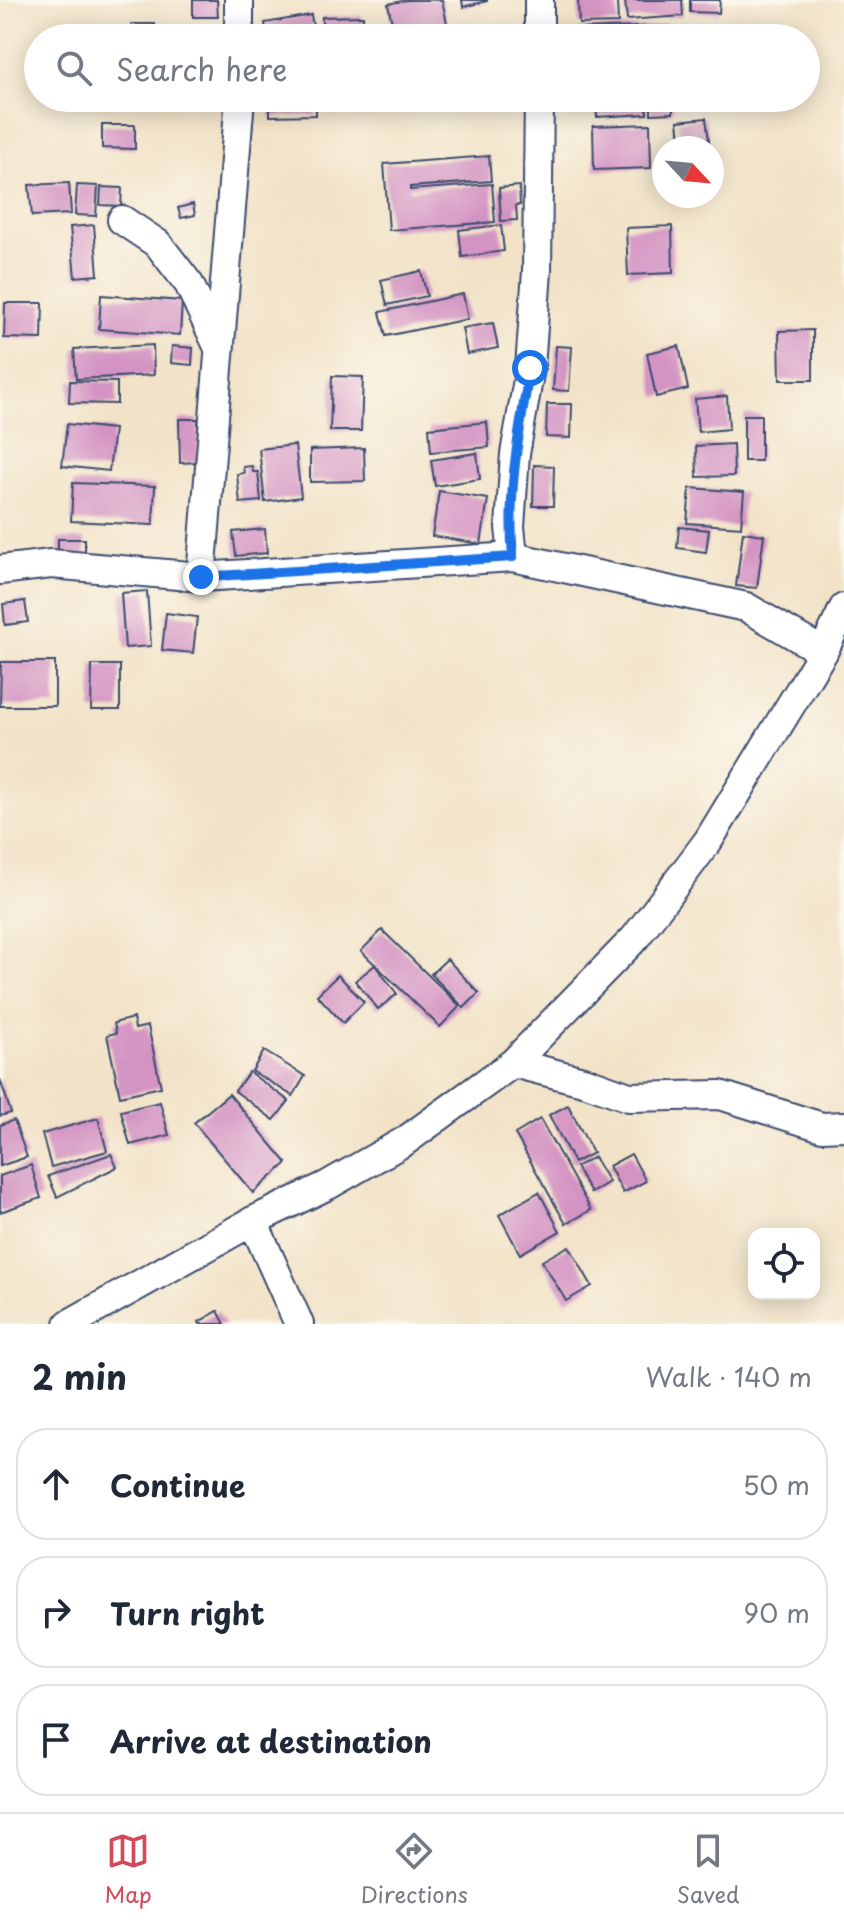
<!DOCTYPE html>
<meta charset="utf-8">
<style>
body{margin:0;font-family:"Playpen Sans",sans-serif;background:#f6f6f7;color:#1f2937}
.controls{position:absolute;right:24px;bottom:24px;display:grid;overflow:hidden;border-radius:16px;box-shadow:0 4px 20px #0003}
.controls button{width:72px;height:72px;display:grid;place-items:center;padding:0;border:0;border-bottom:2px solid #e0e1e3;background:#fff;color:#1f2937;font:40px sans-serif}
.compass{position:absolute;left:652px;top:136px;width:72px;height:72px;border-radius:50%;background:#fff;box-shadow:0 4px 20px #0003;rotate:116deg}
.stop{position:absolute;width:24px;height:24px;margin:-18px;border:6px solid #1a73e8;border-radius:50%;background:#fff}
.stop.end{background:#1a73e8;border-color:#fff;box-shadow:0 2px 8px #0008}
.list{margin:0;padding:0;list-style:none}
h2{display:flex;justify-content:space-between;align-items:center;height:104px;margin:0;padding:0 32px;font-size:34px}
h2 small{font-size:26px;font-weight:400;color:#747a83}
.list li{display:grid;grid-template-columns:52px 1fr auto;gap:24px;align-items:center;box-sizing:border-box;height:112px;margin:0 16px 16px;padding:0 16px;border:2px solid #e0e1e3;border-radius:32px}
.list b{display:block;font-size:30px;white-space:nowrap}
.list em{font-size:26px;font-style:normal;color:#747a83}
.icon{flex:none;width:44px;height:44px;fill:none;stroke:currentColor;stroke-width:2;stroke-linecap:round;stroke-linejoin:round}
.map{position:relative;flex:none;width:844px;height:1324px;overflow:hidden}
.search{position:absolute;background:#fff;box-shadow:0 4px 20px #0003;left:24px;right:24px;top:24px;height:88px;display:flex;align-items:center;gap:20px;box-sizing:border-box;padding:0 28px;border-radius:44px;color:#747a83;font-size:30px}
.sheet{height:488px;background:#fff}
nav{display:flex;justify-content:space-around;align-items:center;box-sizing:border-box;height:112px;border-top:2px solid #e0e1e3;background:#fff;font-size:22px;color:#747a83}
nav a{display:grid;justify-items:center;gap:4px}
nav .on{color:#d1495b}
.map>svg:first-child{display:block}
</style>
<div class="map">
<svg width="844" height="1324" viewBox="0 0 844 1324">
<rect width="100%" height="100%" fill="#fbf7ec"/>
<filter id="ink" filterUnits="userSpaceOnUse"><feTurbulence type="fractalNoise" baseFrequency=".0125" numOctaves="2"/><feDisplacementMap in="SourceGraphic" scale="16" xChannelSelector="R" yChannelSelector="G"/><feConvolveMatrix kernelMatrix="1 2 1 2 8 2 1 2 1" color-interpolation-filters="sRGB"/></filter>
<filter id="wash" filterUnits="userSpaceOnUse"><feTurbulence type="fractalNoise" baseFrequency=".006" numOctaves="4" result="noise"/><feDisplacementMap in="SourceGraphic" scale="32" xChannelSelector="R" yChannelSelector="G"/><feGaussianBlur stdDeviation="1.8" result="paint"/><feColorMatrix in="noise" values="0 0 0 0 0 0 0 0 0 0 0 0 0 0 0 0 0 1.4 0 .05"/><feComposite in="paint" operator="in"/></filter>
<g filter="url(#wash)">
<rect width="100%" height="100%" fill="#f2e3c8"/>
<g id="blocks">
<g fill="#d494c3">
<polygon points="193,0 217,0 218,17 193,17"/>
<polygon points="407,0 442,0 448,28 395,38 388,4"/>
<polygon points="462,0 487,0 487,1 463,7"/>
<polygon points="578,0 617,0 618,23 579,24"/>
<polygon points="625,0 682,0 683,16 627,20"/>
<polygon points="690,0 720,0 719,13 690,12"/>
<polygon points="311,15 315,38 267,38 265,23"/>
<polygon points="363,16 363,38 322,38 322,17"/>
<polygon points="132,24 155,24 155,38 131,38"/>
<polygon points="671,26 672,38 579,38 579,29"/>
<rect x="455" y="34" width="33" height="4"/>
<polygon points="270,98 316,98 316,115 270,116"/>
<rect x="455" y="98" width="33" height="6"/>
<polygon points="595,98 646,98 647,114 597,117"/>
<polygon points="651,98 673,98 673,113 651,114"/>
<polygon points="706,118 710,148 681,148 678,121"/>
<polygon points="650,124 651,168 594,170 593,126"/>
<polygon points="102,125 135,125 135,149 102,148"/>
<polygon points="489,156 491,181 410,187 410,190 492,184 495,222 389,230 384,164"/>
<polygon points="69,183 71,214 32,216 29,185"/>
<polygon points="77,185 98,186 96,216 75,215"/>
<polygon points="519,186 520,205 516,205 517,220 501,221 499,188"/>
<polygon points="101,187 122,188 121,206 100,205"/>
<polygon points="193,204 195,215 181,218 178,208"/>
<polygon points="94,225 98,275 75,277 70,227"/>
<polygon points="501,225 504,251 462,257 459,230"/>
<polygon points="672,226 673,273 628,275 626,228"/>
<polygon points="421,271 427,296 387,305 381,280"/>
<polygon points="463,294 468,319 386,336 380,312"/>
<polygon points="101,295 182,301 180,335 99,329"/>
<polygon points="5,303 43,303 42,339 4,338"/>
<polygon points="493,323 498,348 467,354 462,328"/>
<polygon points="813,330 813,380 780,380 779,331"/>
<polygon points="153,345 154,375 76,379 74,349"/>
<polygon points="172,346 193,348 192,365 171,363"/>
<polygon points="556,346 572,347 569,391 553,390"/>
<polygon points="679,346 688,389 656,397 647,353"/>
<polygon points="332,376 363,377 361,431 330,431"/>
<polygon points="70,381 117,382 117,404 69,403"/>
<polygon points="727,396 729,429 698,432 695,399"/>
<polygon points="547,404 572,404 571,438 546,437"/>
<rect x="744" y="415" width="17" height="46"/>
<polygon points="179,419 198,419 199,462 180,463"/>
<polygon points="487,422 489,447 431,452 429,428"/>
<polygon points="67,424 114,429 109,471 62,466"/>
<polygon points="733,444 734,476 697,477 696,446"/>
<polygon points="295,445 301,497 265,502 259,449"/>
<polygon points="364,448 365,481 310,482 310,450"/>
<polygon points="477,453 480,479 435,486 431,460"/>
<polygon points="534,465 554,466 553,506 533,506"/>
<polygon points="252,466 253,472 258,472 261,501 240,503 237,474 244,473 243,467"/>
<polygon points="73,483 155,486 153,525 71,521"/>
<polygon points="690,488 744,492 741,527 687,523"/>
<polygon points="439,491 488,499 481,544 432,536"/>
<polygon points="679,527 709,530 706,552 677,548"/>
<polygon points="265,529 267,553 236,556 233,532"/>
<polygon points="743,532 764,535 757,588 736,586"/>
<rect x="58" y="539" width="27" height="20"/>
<polygon points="147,591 151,646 125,648 121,593"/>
<polygon points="25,601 28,622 5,625 3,604"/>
<polygon points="166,613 197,617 193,653 162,650"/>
<polygon points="1,662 55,662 55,706 0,706"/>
<polygon points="92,665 120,665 120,710 91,710"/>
<polygon points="382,930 460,1006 440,1027 361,951"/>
<polygon points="447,959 479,993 464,1008 431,974"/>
<polygon points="375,965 397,994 378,1009 355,981"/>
<polygon points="338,975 364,1002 343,1023 317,995"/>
<polygon points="133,1018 135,1029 148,1026 161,1087 120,1096 107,1035 116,1033 114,1023"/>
<polygon points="264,1051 305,1076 293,1096 252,1071"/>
<polygon points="249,1072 289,1101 274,1120 235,1091"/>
<polygon points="0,1079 11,1113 0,1116"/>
<polygon points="229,1094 287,1163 253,1193 194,1123"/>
<polygon points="160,1102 169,1135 130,1145 121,1111"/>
<polygon points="568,1105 593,1153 574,1163 549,1115"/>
<polygon points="98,1118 107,1151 51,1167 42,1134"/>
<polygon points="540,1119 591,1210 566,1224 515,1134"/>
<polygon points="14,1120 27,1157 0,1166 0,1125"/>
<polygon points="111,1154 117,1167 57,1197 48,1176"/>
<polygon points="631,1154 646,1181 623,1193 609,1166"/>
<polygon points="594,1157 609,1182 591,1193 576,1167"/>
<polygon points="31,1165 41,1198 0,1212 0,1176"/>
<polygon points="539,1192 560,1231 520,1254 499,1215"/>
<polygon points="569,1246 592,1286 566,1301 542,1261"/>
<polygon points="218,1311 225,1324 200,1324 199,1322"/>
</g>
</g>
</g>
<g filter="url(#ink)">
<use href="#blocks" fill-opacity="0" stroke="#3b4a6e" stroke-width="2"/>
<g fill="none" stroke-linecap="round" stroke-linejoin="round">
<g stroke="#3b4a6e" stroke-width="32">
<g id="street">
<polyline points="239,0 239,38"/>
<polyline points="539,38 539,0"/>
<polyline points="122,220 158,244 189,284 218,346"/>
<polyline points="513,557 510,527 515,454 530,368 537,271 539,98"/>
<polyline points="0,570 51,564 201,577 513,557 746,607 823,652"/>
<polyline points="201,577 240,98"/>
<polyline points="513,1063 587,1082 629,1097 720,1095 822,1127 844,1126"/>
<polyline points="253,1221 299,1324"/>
<polyline points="69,1324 253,1221 328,1185 405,1141 513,1063 635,938 708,841 823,652 844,608"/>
</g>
</g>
<use href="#street" stroke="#fff" stroke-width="28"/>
</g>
</g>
<g fill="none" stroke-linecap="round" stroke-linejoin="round" filter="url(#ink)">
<path stroke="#1a73e8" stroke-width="10" d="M201 577 513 557C507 493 519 431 530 368"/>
</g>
</svg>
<div class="controls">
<button><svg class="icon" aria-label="locate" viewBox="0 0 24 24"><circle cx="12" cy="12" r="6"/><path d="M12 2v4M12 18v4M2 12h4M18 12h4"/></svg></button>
</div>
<svg class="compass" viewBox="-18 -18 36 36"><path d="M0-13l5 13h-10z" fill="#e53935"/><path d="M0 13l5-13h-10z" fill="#747a83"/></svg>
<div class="stop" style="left:530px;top:368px"></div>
<div class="stop end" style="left:201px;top:577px"></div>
<div class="search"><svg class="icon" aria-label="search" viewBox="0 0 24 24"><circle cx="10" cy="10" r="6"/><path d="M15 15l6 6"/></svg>Search here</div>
</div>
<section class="sheet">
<h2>2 min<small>Walk · 140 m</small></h2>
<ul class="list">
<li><svg class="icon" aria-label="ahead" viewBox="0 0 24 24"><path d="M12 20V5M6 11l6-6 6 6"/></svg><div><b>Continue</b></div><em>50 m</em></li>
<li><svg class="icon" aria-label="right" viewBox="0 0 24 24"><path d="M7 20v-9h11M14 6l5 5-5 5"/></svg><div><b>Turn right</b></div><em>90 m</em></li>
<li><svg class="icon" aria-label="arrive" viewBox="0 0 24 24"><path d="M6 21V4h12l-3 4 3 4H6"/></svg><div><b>Arrive at destination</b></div></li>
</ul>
</section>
<nav>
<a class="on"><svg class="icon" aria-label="map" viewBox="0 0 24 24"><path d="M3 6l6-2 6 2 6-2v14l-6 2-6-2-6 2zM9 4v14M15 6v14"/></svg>Map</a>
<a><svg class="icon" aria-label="directions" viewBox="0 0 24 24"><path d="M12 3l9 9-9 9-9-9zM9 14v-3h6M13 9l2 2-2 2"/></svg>Directions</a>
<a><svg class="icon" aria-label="saved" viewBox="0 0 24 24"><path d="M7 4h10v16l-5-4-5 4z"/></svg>Saved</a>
</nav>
